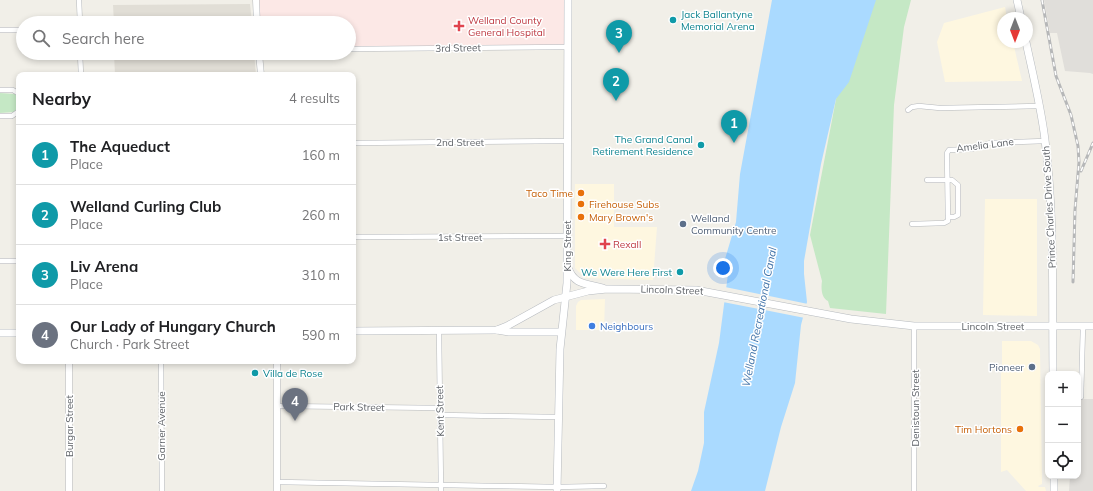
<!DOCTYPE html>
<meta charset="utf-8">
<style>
body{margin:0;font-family:Mulish,sans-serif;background:#f6f6f6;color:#202124}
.controls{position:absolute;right:12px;bottom:12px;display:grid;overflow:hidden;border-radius:8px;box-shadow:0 2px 6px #0003}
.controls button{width:36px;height:36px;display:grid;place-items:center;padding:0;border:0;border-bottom:1px solid #e0e0e0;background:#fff;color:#202124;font:20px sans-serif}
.compass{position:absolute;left:997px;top:12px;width:36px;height:36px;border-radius:50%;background:#fff;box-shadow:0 2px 6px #0003;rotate:180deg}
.you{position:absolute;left:723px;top:268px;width:14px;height:14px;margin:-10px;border:3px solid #fff;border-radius:50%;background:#1a73e8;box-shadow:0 0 0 6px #1a73e833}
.badge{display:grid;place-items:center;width:26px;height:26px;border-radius:50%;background:#0b8043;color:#fff;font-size:13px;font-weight:700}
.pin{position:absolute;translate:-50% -33px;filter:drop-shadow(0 1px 2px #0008)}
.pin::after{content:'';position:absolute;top:21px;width:14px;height:12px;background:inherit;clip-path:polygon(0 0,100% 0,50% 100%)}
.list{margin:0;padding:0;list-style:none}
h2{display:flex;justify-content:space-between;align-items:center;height:52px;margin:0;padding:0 16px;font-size:17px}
h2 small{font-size:13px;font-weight:400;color:#757577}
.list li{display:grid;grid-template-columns:26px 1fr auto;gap:12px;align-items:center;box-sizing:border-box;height:60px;padding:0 16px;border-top:1px solid #e0e0e0}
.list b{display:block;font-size:15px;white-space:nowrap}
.list p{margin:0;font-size:13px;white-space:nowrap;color:#757577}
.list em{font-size:13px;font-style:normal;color:#757577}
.icon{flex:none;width:22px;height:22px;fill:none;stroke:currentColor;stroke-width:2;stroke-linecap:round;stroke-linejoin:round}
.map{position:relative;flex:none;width:1093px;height:491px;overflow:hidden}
.search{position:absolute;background:#fff;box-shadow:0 2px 6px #0003;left:16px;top:16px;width:340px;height:44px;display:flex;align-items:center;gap:10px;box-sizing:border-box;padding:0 14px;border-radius:22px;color:#757577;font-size:15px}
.panel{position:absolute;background:#fff;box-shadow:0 2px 6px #0003;left:16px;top:72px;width:340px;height:292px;border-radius:8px}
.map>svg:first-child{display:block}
</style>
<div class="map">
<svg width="1093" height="491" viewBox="0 0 1093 491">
<rect width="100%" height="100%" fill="#f1efe8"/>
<g fill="#fef7e0">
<polygon points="1005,7 1007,18 1003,18 1003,42 1013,42 1022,81 945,82 937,42 944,23"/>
<polygon points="575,184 614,184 614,227 657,227 653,280 585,278 575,268"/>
<polygon points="985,199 1037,199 1037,316 983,315"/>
<polygon points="605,299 604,330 576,330 576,306 578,302 581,300"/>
<polygon points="1002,341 1031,341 1038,345 1040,349 1042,484 1038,486 1039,487 1045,487 1046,491 1026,491 1007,470 1001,472 1001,373 1002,372"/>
</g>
<g fill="#e0deda">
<polygon points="1044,0 1093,0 1093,74 1090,73 1065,71 1057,33 1050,33"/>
<polygon points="1078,399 1093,399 1093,491 1069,491 1070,476 1078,476"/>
</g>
<g fill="#e1ded6">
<polygon points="250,4 252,23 114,23 113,5"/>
<polygon points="114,53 254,53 256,75 115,75"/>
</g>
<polygon fill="#fce8e6" points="256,0 568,0 568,47 349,49 349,23 257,23"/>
<g fill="#c5e8c5">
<path d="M855 0H911L904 27 894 105 886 314 830 308 828 301C821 298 821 287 822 281L810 235Z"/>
<polygon points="0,93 15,94 19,99 17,110 14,112 0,113"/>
</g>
<polygon fill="#aadaff" points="772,0 876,0 849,82 836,99 821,164 804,261 804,274 807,302 801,325 795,383 781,427 765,491 691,491 698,471 704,443 704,412 719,343 728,274 725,259 736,222 740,174"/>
<polygon fill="#f1efe8" points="725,287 808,304 805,318 723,302"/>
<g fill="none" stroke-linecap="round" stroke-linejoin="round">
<g stroke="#b5b8bc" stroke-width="5.5">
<g id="minor">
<polyline points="79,0 80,23"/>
<polyline points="0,30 23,30"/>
<polyline points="349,49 568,47"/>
<polyline points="80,53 81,75"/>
<polyline points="0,90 13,90 19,94"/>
<polyline points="908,110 912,107 919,106 940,108 1039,106"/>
<polyline points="0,116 12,116 19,111"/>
<polyline points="353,143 567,141"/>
<polyline points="927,180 952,180 958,185 958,215 954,217 948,217"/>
<polyline points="912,224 944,223 948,221 947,153 949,150 972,149 990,143 1045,141"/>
<polyline points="353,237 567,236"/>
<polyline points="0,261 19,261"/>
<polyline points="914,326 914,491"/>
<polyline points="439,330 441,491"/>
<polyline points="161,361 162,491"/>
<polyline points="1081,397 1083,326"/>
<polyline points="277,406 440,408"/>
<polyline points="441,415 558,417"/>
<polyline points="277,482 557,487 604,486"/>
</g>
</g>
<g stroke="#b5b8bc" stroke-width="7">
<g id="tertiary">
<polyline points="256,0 257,23"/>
<polyline points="259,53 261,75"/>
<polyline points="69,361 69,491"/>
<polyline points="277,361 277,491"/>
</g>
</g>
<g stroke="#b6babf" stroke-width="8">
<g id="secondary">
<polyline points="1017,0 1021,18"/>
<path d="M1026 42C1033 75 1041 107 1045 140 1055 217 1052 296 1053 374"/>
<path d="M568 268C575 286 587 283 603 288"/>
<polyline points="497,330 509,332 561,332"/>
<polyline points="353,331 497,330 507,326 554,300 588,291 607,289 696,290 851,319 914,326 1093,326"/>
<polyline points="0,333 19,333"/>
<polyline points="1054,476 1054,491"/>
<polyline points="557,491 560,349 567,283 568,0"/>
</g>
</g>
<use href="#minor" stroke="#fff" stroke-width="4.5"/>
<use href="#tertiary" stroke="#fff" stroke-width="6"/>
<use href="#secondary" stroke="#fff" stroke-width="7"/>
<g stroke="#b6b7b8" stroke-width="3">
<g id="rail">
<polyline points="1042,0 1056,76 1071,115 1078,146 1079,162 1075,210 1073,282"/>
<polyline points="1081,171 1093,143"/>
</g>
</g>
<use href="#rail" stroke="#fff" stroke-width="1.5" stroke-dasharray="4.5" stroke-linecap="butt"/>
</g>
<g fill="#0f9aa8" stroke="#fff" stroke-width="1.5">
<circle cx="673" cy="20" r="4"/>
<circle cx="701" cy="145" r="4"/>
<circle cx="680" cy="272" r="4"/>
<circle cx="255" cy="373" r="4"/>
</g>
<g fill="#e0444e" stroke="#fff" stroke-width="1.5">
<path d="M457 20h4v4h4v4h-4v4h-4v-4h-4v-4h4z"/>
<path d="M603 238h4v4h4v4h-4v4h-4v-4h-4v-4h4z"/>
</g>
<g fill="#e8710a" stroke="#fff" stroke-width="1.5">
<circle cx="581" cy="193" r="4"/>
<circle cx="581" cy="204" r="4"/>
<circle cx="581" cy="217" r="4"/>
<circle cx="1020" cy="429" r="4"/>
</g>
<g fill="#5c6f8a" stroke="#fff" stroke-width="1.5">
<circle cx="683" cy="224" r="4"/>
<circle cx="1032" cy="367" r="4"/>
</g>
<circle fill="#3f7fe0" stroke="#fff" stroke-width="1.5" cx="592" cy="326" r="4"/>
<g text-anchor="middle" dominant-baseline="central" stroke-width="3" stroke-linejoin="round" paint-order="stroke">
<g font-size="10" fill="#0d838f" stroke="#fff" text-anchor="start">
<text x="681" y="14">Jack Ballantyne<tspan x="681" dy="12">Memorial Arena</tspan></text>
<text x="693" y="139" text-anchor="end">The Grand Canal<tspan x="693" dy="12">Retirement Residence</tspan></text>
<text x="672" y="272" text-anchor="end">We Were Here First</text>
<text x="263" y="373">Villa de Rose</text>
</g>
<g font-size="10" fill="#be3a42" stroke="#fff" text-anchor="start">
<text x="468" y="20">Welland County<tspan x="468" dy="12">General Hospital</tspan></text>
<text x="613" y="244">Rexall</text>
</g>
<g font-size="10" fill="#5f6368" stroke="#fff">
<text transform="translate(458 48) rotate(-1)">3rd Street</text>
<text x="460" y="142">2nd Street</text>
<text transform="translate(985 145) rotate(-7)">Amelia Lane</text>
<text transform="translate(1049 207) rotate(-93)">Prince Charles Drive South</text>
<text x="460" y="237">1st Street</text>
<text transform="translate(567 246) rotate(-90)">King Street</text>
<text transform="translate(672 290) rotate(2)">Lincoln Street</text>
<text x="993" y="326">Lincoln Street</text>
<text transform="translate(359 407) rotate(1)">Park Street</text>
<text transform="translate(915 408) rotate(-90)">Denistoun Street</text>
<text transform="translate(440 411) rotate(-91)">Kent Street</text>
<text transform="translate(69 426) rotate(-90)">Burgar Street</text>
<text transform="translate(161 426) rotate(-90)">Garner Avenue</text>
</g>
<g font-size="10" fill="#c56008" stroke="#fff" text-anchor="end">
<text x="573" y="193">Taco Time</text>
<text x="589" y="204" text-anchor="start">Firehouse Subs</text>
<text x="589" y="217" text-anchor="start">Mary Brown's</text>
<text x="1012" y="429">Tim Hortons</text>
</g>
<g font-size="10" fill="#4e5e75" stroke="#fff" text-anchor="start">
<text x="691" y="218">Welland<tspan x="691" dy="12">Community Centre</tspan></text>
<text x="1024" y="367" text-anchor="end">Pioneer</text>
</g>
<g font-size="10" fill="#366cbe" stroke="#fff" text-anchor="start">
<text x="600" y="326">Neighbours</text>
</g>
<g font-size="11" font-style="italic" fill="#4174aa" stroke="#fff">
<text transform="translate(759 317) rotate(-79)">Welland Recreational Canal</text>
</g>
</g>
</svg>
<div class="controls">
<button>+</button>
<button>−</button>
<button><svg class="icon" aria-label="locate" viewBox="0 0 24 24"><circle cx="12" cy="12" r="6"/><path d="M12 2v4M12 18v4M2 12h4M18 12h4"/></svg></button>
</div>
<svg class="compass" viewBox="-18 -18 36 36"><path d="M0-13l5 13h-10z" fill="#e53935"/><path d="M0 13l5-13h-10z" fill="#757577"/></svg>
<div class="you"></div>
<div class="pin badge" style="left:734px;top:143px;background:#0f9aa8">1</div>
<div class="pin badge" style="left:616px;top:101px;background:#0f9aa8">2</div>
<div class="pin badge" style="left:619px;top:53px;background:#0f9aa8">3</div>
<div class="pin badge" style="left:295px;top:421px;background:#6b7280">4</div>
<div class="search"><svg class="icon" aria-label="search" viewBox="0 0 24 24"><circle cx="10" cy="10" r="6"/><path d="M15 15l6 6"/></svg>Search here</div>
<section class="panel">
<h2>Nearby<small>4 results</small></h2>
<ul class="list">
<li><span class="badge" style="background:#0f9aa8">1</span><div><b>The Aqueduct</b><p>Place</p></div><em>160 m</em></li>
<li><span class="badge" style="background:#0f9aa8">2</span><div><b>Welland Curling Club</b><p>Place</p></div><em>260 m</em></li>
<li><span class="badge" style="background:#0f9aa8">3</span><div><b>Liv Arena</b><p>Place</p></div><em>310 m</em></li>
<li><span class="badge" style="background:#6b7280">4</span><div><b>Our Lady of Hungary Church</b><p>Church · Park Street</p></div><em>590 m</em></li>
</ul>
</section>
</div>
